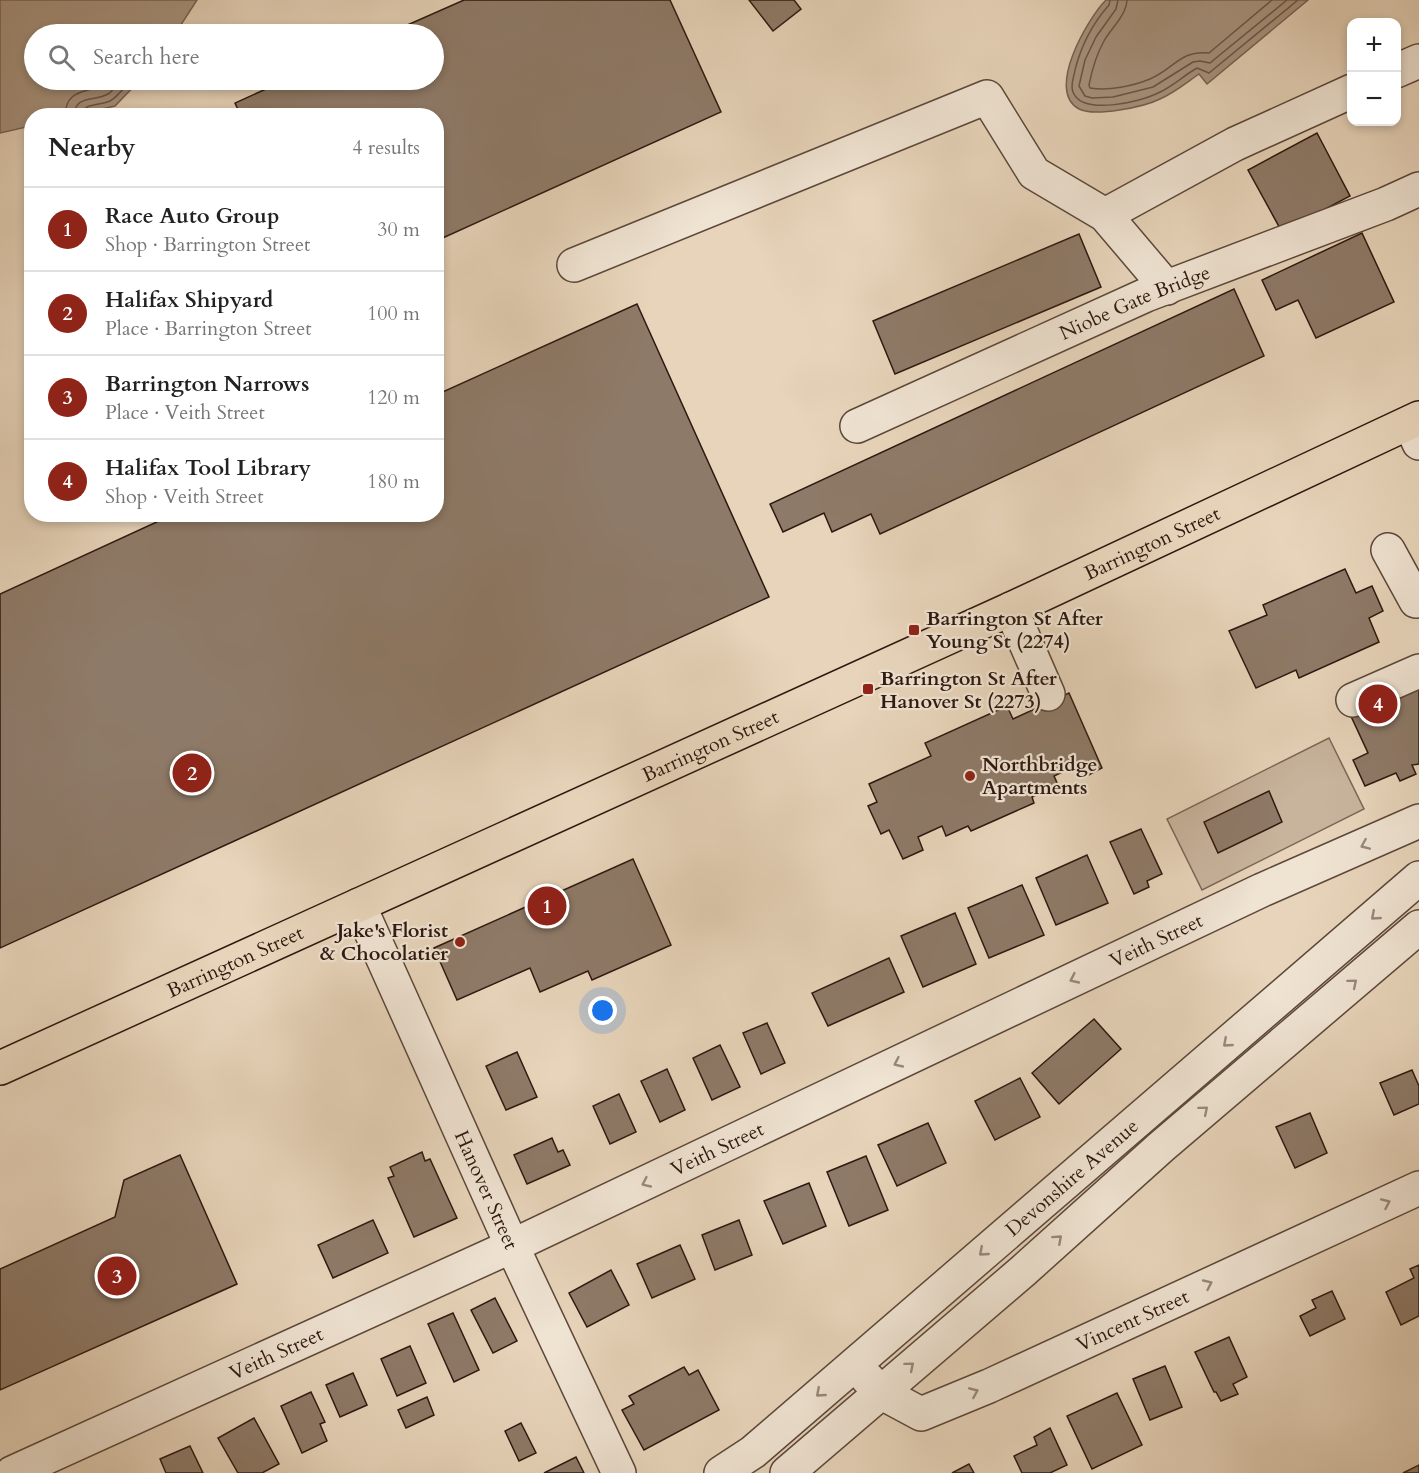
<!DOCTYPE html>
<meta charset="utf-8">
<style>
body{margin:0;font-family:Cardo,serif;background:#f2f2f2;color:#222}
.controls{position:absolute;right:18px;top:18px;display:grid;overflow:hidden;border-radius:12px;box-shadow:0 3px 9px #0003}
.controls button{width:54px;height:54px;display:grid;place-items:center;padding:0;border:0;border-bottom:2px solid #e0e0e0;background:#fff;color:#222;font:30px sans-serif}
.you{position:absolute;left:603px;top:1011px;width:21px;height:21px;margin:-15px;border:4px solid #fff;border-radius:50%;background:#1a73e8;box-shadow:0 0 0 9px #1a73e833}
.badge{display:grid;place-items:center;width:39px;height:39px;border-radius:50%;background:#8f2418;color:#fff;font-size:20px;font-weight:700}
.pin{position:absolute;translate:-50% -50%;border:3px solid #fff;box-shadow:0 2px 6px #0006}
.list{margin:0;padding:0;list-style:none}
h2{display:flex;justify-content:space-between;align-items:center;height:78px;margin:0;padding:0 24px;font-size:26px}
h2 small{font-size:20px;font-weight:400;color:#767676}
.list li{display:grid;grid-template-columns:39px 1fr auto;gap:18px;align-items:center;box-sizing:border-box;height:84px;padding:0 24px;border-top:2px solid #e0e0e0}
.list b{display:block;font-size:22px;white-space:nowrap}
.list p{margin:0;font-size:20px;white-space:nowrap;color:#767676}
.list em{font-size:20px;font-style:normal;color:#767676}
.icon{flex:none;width:33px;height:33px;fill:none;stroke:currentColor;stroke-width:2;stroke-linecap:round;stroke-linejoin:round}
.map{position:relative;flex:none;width:1419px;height:1473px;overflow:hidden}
.search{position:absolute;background:#fff;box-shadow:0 3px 9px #0003;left:24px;top:24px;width:420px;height:66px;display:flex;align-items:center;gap:15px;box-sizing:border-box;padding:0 21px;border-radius:33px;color:#767676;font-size:22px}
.panel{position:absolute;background:#fff;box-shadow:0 3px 9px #0003;left:24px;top:108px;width:420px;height:414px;border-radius:24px}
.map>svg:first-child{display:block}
</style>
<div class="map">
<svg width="1419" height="1473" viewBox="0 0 1419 1473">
<rect width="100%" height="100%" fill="#e7d4ba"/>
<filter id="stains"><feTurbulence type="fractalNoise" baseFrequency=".00333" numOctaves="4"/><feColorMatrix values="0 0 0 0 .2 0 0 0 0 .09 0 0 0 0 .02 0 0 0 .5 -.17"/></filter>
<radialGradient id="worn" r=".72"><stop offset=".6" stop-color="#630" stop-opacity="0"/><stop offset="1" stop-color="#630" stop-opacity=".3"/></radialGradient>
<polygon fill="#c8b49d" stroke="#7b6656" stroke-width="1.5" points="1329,738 1364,809 1202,890 1167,819"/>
<g fill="#a89480" stroke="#776253" stroke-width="1.5">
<polygon points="0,0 197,0 175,34 34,34 34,80 140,80 115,106 75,115 32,116 31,126 0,133"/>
<path d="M1106 0H1308L1207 84 1199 74C1186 83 1174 93 1160 99 1144 107 1095 117 1079 109 1045 91 1088 18 1106 0Z"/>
</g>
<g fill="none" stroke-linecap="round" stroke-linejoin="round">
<g stroke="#6b5648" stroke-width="1.5">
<path d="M1110 0 1109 5C1093 23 1081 46 1075 70 1074 77 1070 85 1073 92 1082 116 1141 102 1158 93 1172 87 1183 76 1197 68L1209 73 1298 0"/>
<polyline points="1118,0 1116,9 1096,37 1085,60 1079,86 1085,96 1092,98 1113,97 1153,87 1193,62 1200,61 1210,63 1287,0"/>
<path d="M1127 0C1126 16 1112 27 1104 41 1096 55 1092 70 1089 85L1090 88C1109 91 1133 86 1150 79 1174 69 1180 50 1209 53L1272 0"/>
<path d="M65 116C66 84 93 96 109 80"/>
<path d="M74 116C75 94 94 102 108 94 113 91 117 84 121 80"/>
<path d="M81 116C83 102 100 106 110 101 118 97 125 86 131 80"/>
</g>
</g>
<g fill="#8e7a68" stroke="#2e1810" stroke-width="1.5">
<polygon points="464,0 670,0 721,112 436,241 436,116 241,116 235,103 286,80 434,80 434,34 387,34"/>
<polygon points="749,0 794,0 801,9 773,31"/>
<polygon points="1317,133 1350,196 1282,232 1248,170"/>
<polygon points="1362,233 1394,302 1316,338 1298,300 1276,310 1262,280"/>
<polygon points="1079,234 1101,287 895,374 873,321"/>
<polygon points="1234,289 1264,356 880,534 871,514 832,532 824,513 783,532 770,504"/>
<polygon points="637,304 769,597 0,948 0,594 174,514 436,514 436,395"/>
<polygon points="1345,569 1356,593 1372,586 1383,611 1369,618 1379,642 1299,678 1296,670 1256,688 1229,631 1267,615 1263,605"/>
<polygon points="1419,683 1419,764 1412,765 1416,774 1400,781 1396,773 1365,786 1353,760 1368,753 1350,714"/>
<polygon points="1069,693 1102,768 1085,777 1079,764 1054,776 1058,785 1032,797 1034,803 971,831 968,826 946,836 942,826 918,837 923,850 903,859 889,830 881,834 868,806 877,802 869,784 931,756 925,743 1007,706 1013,719"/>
<polygon points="1269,791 1282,822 1218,853 1204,822"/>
<polygon points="1141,829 1162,874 1147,881 1149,887 1134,894 1110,842"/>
<polygon points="1087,855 1108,903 1056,925 1036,878"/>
<polygon points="633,859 671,945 592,980 588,971 540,992 530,968 457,1000 434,948"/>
<polygon points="1022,885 1044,935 989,958 968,908"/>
<polygon points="955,913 976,964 923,987 901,936"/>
<polygon points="889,958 904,992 828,1026 812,993"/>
<polygon points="1094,1019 1121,1049 1059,1104 1032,1073"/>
<polygon points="767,1023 785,1063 761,1074 743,1033"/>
<polygon points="720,1045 740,1087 712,1100 693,1058"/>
<polygon points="517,1052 537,1097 506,1110 486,1066"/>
<polygon points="667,1069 685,1110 660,1122 641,1081"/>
<polygon points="1412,1070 1419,1086 1419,1104 1394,1115 1380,1083"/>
<polygon points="1020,1078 1040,1117 995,1140 975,1101"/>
<polygon points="619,1094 636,1132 610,1144 593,1106"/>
<polygon points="1310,1113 1327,1153 1295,1168 1276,1127"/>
<polygon points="928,1123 946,1163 897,1186 878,1145"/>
<polygon points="552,1138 558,1152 563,1150 570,1165 527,1184 514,1155"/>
<polygon points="422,1152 425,1161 430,1159 457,1218 414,1237 388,1178 394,1176 390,1167"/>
<polygon points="180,1155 237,1284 0,1390 0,1269 115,1217 124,1180"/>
<polygon points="866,1156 888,1210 849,1226 827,1172"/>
<polygon points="809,1183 826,1226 783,1244 764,1201"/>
<polygon points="373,1220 388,1253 333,1278 318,1245"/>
<polygon points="739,1220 752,1255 715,1270 702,1235"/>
<polygon points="680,1245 695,1279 652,1298 637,1264"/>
<polygon points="1419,1265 1419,1316 1401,1325 1386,1292 1414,1278 1410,1269"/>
<polygon points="611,1270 629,1305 587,1327 569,1293"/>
<polygon points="1332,1291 1345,1319 1310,1336 1300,1316 1316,1308 1312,1300"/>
<polygon points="495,1298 517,1341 493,1353 471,1310"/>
<polygon points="453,1313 479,1370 454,1382 428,1324"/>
<polygon points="1229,1337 1247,1377 1233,1384 1238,1394 1221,1401 1216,1392 1214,1392 1195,1352"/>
<polygon points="410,1346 426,1383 397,1396 381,1359"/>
<polygon points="1165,1366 1182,1407 1150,1420 1133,1379"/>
<polygon points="684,1367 689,1375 698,1370 719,1410 644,1450 622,1410 634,1404 629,1396"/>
<polygon points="353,1373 367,1405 340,1417 326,1385"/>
<polygon points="311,1392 325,1422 320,1424 327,1441 302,1453 281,1406"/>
<polygon points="1117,1393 1142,1445 1092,1469 1067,1416"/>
<polygon points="427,1397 434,1415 406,1428 398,1410"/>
<polygon points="254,1418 279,1464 262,1473 238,1473 218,1438"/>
<polygon points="521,1423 536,1453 519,1461 505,1431"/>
<polygon points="1050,1428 1067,1465 1050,1473 1022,1473 1014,1456 1037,1445 1034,1437"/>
<polygon points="190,1446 203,1473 166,1473 160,1459"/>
<polygon points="576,1457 584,1473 544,1473"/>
<polygon points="969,1464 974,1473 952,1473"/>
<polygon points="1419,1465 1419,1473 1403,1473"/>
</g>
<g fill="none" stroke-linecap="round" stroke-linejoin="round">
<g stroke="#5c473a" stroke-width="36">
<g id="minor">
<polyline points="1396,71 1419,61"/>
<polyline points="1105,215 1235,144 1352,91"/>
<polyline points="574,265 987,97 1034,173 1105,215 1167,288"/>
<polyline points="1410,423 1419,443"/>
<path id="s1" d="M857 426 1146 295 1386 204 1419 189"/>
<polyline points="1388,550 1416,601 1419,600"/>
<polyline points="1011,609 1048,694"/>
<polyline points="1353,700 1419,671"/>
<path id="s2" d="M359 905 512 1246 619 1473"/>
<path id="s3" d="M867 1378 880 1392 921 1414 989 1386 1419 1188"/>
<path id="s4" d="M12 1473 512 1246 1262 890 1419 821"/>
<path id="s5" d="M721 1473 753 1452 1419 878"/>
<polyline points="787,1473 1023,1271 1161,1147 1419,927"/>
</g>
</g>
<g stroke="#2e1810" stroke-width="36">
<g id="major">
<path id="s6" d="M0 1068 1011 609 1419 418"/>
</g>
</g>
<use href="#minor" stroke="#efe3d2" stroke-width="33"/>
<use href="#major" stroke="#e7d4ba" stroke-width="33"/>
</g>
<defs><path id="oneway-chevron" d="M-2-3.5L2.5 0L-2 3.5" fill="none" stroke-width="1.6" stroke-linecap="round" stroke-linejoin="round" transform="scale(1.5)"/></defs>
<g stroke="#98887b">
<use href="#oneway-chevron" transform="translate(1365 845) rotate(157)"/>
<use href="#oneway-chevron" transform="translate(1375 916) rotate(139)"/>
<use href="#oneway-chevron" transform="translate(1074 979) rotate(155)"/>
<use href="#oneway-chevron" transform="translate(1353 983) rotate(-40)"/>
<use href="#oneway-chevron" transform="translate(1227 1043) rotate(139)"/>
<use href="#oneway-chevron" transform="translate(898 1063) rotate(155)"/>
<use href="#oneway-chevron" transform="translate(1204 1110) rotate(-40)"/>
<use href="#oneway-chevron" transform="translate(646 1183) rotate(155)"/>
<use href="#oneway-chevron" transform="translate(1386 1203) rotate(-24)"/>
<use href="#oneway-chevron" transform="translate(1058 1239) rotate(-42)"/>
<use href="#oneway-chevron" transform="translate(983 1252) rotate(139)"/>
<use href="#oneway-chevron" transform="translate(1208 1284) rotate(-25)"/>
<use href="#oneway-chevron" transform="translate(910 1366) rotate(-40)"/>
<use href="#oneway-chevron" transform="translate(974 1392) rotate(-23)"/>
<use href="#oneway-chevron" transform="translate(820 1393) rotate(139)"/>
</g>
<g fill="#8f2418" stroke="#efe3d2" stroke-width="2">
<rect x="908" y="624" width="12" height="12" rx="3"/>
<rect x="862" y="683" width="12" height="12" rx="3"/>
<circle cx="970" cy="776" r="6"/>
<circle cx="460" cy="942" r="6"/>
</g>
<g text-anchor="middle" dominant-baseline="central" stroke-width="4.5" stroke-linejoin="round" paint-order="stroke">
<g font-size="20" fill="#2e1810" stroke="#efe3d2">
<text stroke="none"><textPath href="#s1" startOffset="304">Niobe Gate Bridge</textPath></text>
<text stroke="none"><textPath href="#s6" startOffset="1266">Barrington Street</textPath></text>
<text stroke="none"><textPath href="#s6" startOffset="780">Barrington Street</textPath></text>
<text stroke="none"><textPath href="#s4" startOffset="1262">Veith Street</textPath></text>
<text stroke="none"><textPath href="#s6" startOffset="258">Barrington Street</textPath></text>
<text stroke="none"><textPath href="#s4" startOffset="776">Veith Street</textPath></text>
<text stroke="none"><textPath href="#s5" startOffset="459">Devonshire Avenue</textPath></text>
<text stroke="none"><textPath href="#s2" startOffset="312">Hanover Street</textPath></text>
<text stroke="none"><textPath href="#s3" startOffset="297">Vincent Street</textPath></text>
<text stroke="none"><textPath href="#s4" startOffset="290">Veith Street</textPath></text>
</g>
<g font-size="20" font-weight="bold" fill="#2e1810" stroke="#efe3d2" text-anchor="start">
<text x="926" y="618">Barrington St After<tspan x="926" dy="23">Young St (2274)</tspan></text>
<text x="880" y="678">Barrington St After<tspan x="880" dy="23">Hanover St (2273)</tspan></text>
<text x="982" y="764">Northbridge<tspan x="982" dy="23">Apartments</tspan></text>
<text x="448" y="930" text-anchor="end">Jake's Florist<tspan x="448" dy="23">&amp; Chocolatier</tspan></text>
</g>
</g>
<rect width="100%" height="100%" filter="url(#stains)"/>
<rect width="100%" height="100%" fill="url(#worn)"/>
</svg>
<div class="controls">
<button>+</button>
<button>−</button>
</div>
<div class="you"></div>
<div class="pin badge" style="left:547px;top:906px">1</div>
<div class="pin badge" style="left:192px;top:773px">2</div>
<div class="pin badge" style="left:117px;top:1276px">3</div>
<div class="pin badge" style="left:1378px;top:704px">4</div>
<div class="search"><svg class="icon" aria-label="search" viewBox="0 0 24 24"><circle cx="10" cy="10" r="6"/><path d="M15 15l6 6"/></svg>Search here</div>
<section class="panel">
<h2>Nearby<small>4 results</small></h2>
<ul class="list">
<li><span class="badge">1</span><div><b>Race Auto Group</b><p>Shop · Barrington Street</p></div><em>30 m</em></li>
<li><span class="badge">2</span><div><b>Halifax Shipyard</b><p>Place · Barrington Street</p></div><em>100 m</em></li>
<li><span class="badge">3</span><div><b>Barrington Narrows</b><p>Place · Veith Street</p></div><em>120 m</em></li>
<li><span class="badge">4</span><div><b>Halifax Tool Library</b><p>Shop · Veith Street</p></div><em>180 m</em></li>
</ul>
</section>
</div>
